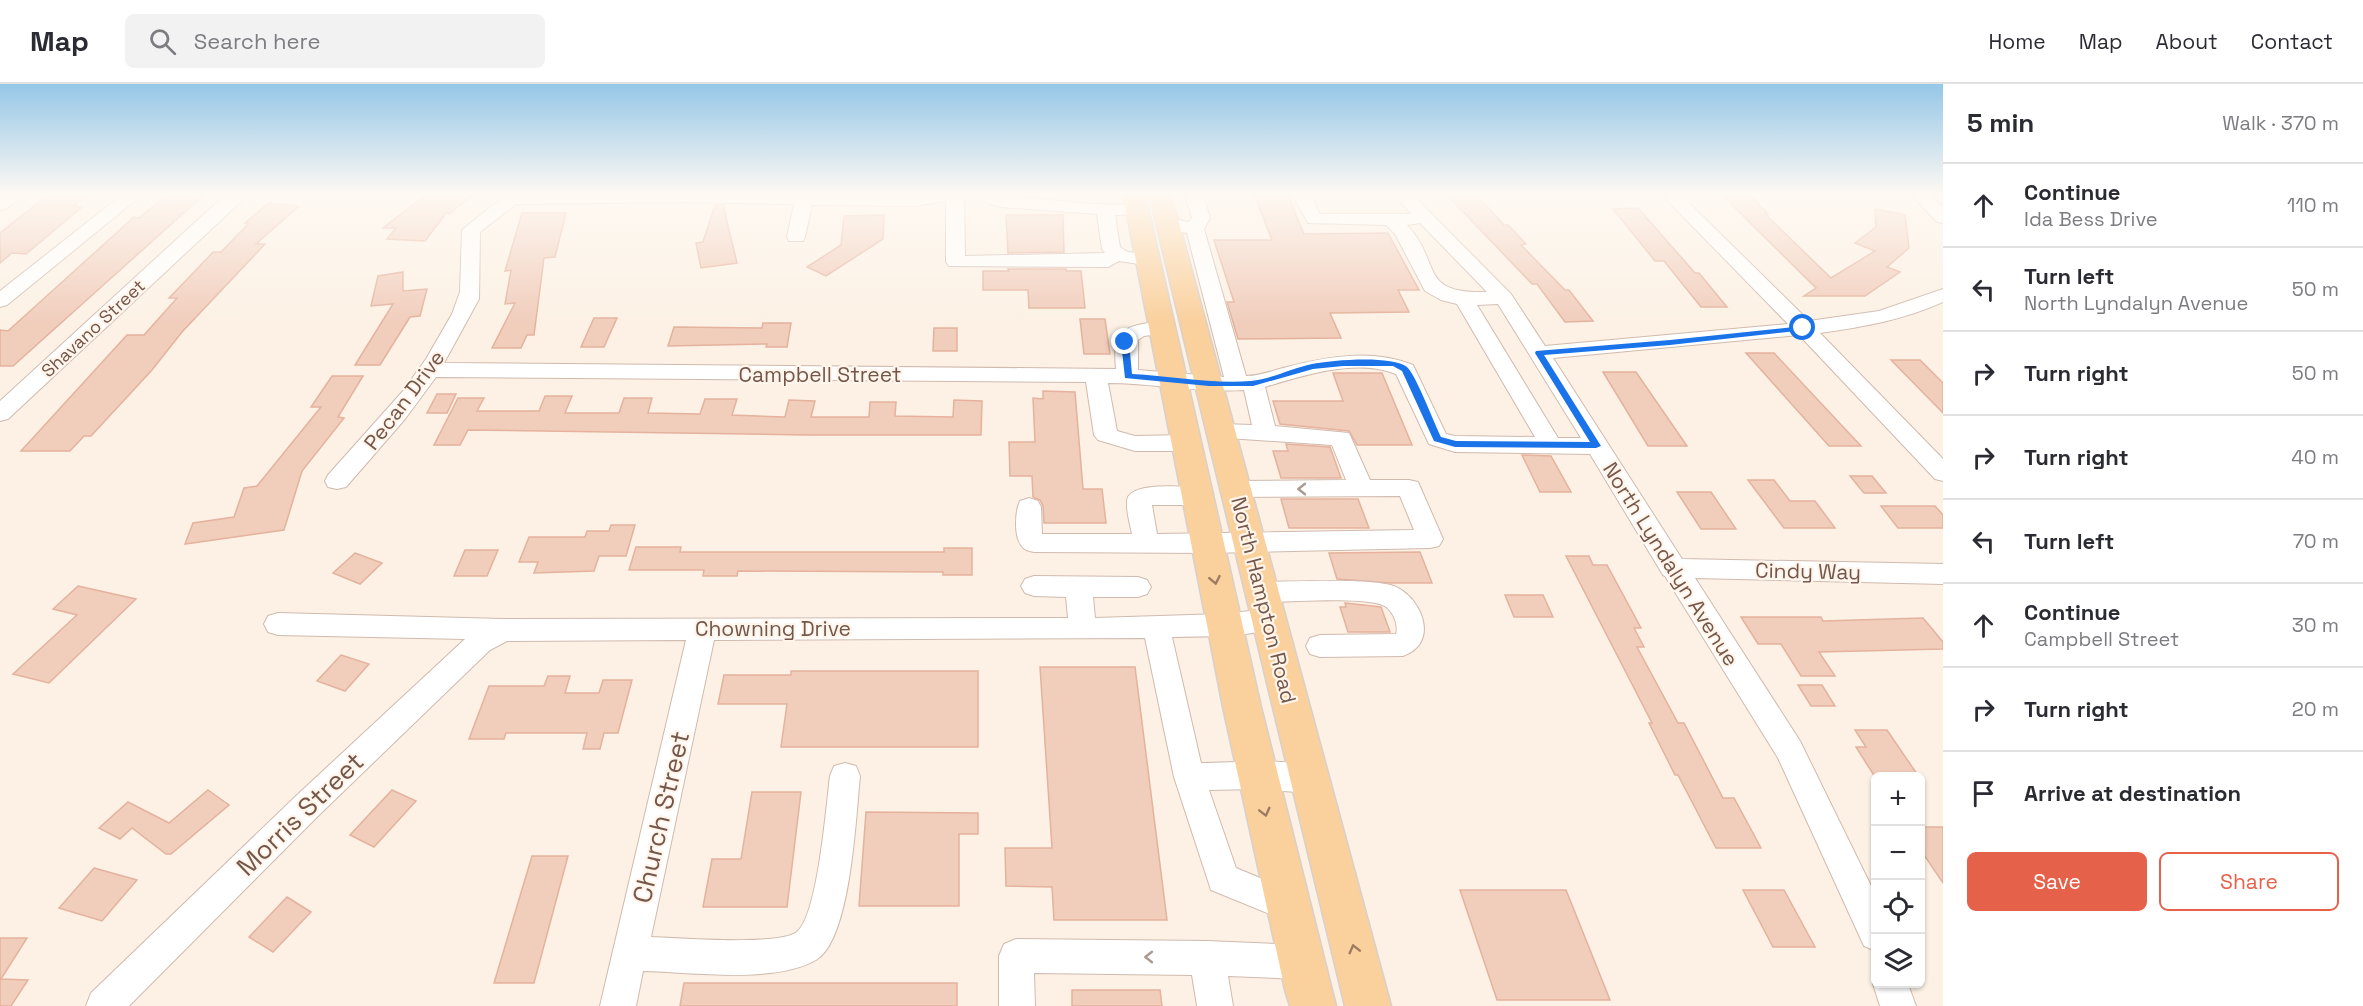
<!DOCTYPE html>
<meta charset="utf-8">
<style>
body{margin:0;font-family:"Space Grotesk",sans-serif;background:#f2f2f3;color:#2b2b33}
.controls{position:absolute;right:18px;bottom:18px;display:grid;overflow:hidden;border-radius:9px;box-shadow:0 2px 4px #0004}
.controls button{width:54px;height:54px;display:grid;place-items:center;padding:0;border:0;border-bottom:2px solid #e1e1e2;background:#fff;color:#2b2b33;font:30px sans-serif}
.stop{position:absolute;width:18px;height:18px;margin:-14px;border:4px solid #1a73e8;border-radius:50%;background:#fff}
.stop.end{background:#1a73e8;border-color:#fff;box-shadow:0 2px 6px #0008}
.list{margin:0;padding:0;list-style:none}
h2{display:flex;justify-content:space-between;align-items:center;height:78px;margin:0;padding:0 24px;font-size:26px}
h2 small{font-size:20px;font-weight:400;color:#7c7c81}
.list li{display:grid;grid-template-columns:39px 1fr auto;gap:18px;align-items:center;box-sizing:border-box;height:84px;padding:0 24px;border-top:2px solid #e1e1e2}
.list b{display:block;font-size:22px;white-space:nowrap}
.list p{margin:0;font-size:20px;white-space:nowrap;color:#7c7c81}
.list em{font-size:20px;font-style:normal;color:#7c7c81}
.actions{display:flex;gap:12px;padding:18px 24px}
.actions a{flex:1;padding:14px 0;border:2px solid #e5614a;border-radius:9px;text-align:center;font-size:21px;color:#e5614a}
.actions .main{background:#e5614a;color:#fff}
.icon{flex:none;width:33px;height:33px;fill:none;stroke:currentColor;stroke-width:2;stroke-linecap:round;stroke-linejoin:round}
.map{position:relative;flex:none;width:1943px;height:922px;overflow:hidden}
header{display:flex;align-items:center;gap:36px;box-sizing:border-box;height:84px;padding:0 30px;background:#fff;border-bottom:2px solid #e1e1e2}
header strong{font-size:28px}
nav{display:flex;gap:33px;margin-inline-start:auto;font-size:21px}
.search{width:420px;height:54px;background:#f2f2f3;display:flex;align-items:center;gap:15px;box-sizing:border-box;padding:0 21px;border-radius:9px;color:#7c7c81;font-size:22px}
main{display:flex}
aside{flex:1;background:#fff}
.map>svg:first-child{display:block}
</style>
<header>
<strong>Map</strong>
<div class="search"><svg class="icon" aria-label="search" viewBox="0 0 24 24"><circle cx="10" cy="10" r="6"/><path d="M15 15l6 6"/></svg>Search here</div>
<nav><a>Home</a><a>Map</a><a>About</a><a>Contact</a></nav>
</header>
<main>
<div class="map">
<svg width="1943" height="922" viewBox="0 0 1943 922">
<rect width="100%" height="100%" fill="#fcf1e4"/>
<g fill="#f1cdbc" stroke="#e4b29d" stroke-width="1.5">
<polygon points="49,110 91,110 74,122 82,123 26,170 12,169 0,179 0,149"/>
<polygon points="168,110 205,110 13,282 0,282 0,246 8,247 134,133 139,134"/>
<polygon points="427,110 474,110 449,130 446,129 425,157 387,155 396,144 383,144"/>
<polygon points="1254,110 1287,110 1304,150 1388,149 1419,206 1398,206 1409,228 1330,229 1341,254 1238,255 1227,218 1234,218 1214,156 1272,156"/>
<polygon points="1476,110 1504,141 1508,141 1526,160 1521,161 1565,206 1569,206 1593,237 1565,238 1537,200 1532,200 1449,113"/>
<polygon points="1723,112 1751,112 1768,130 1765,130 1831,194 1875,167 1855,159 1876,143 1875,125 1905,131 1909,164 1887,183 1900,188 1865,212 1804,212 1816,204"/>
<polygon points="269,119 299,122 256,160 265,160 182,248 152,286 91,352 84,352 70,367 21,367 127,251 144,251 177,214 169,214 196,186 213,168 221,168 249,139 245,139"/>
<polygon points="715,121 723,121 737,179 701,184 696,159 703,158"/>
<polygon points="1638,124 1695,189 1699,189 1727,223 1701,223 1664,177 1655,177 1613,125"/>
<polygon points="522,129 566,129 555,173 544,174 534,251 527,251 521,264 492,264 515,219 505,220 511,186 505,187"/>
<polygon points="884,131 883,155 826,192 807,183 841,161 844,132"/>
<polygon points="1006,131 1063,131 1064,168 1008,169"/>
<polygon points="1008,185 1066,185 1066,187 1081,187 1085,224 1029,224 1028,206 983,206 983,187 1009,187"/>
<polygon points="403,188 403,207 427,205 420,232 410,233 380,281 355,281 393,220 371,222 378,192"/>
<polygon points="594,234 617,234 604,263 581,263"/>
<polygon points="1080,235 1105,235 1110,270 1084,270"/>
<polygon points="763,239 791,239 787,263 766,263 767,260 668,262 674,243 762,244"/>
<polygon points="934,244 957,244 957,267 933,267"/>
<polygon points="1746,269 1774,269 1861,362 1829,362"/>
<polygon points="1891,276 1920,276 1943,299 1943,329"/>
<polygon points="1603,288 1636,288 1687,362 1648,362"/>
<polygon points="1333,289 1382,289 1412,361 1357,361 1349,347 1280,340 1273,317 1343,317"/>
<polygon points="332,292 363,292 338,333 344,334 302,387 284,446 185,460 193,439 234,433 244,404 257,402 321,323 311,323"/>
<polygon points="1043,307 1075,308 1083,405 1102,405 1106,439 1044,439 1043,422 1040,416 1033,413 1032,392 1010,392 1009,358 1035,358 1033,314 1043,315"/>
<polygon points="437,310 456,310 447,329 427,329"/>
<polygon points="545,312 572,312 565,329 619,329 624,314 652,314 648,329 700,330 705,315 737,315 732,331 785,333 789,316 815,317 811,333 869,333 870,318 896,318 895,332 953,333 954,316 982,317 981,351 807,351 468,346 460,361 434,361 458,314 484,314 477,327 539,327"/>
<polygon points="1286,360 1330,363 1341,394 1281,394 1273,367 1288,367"/>
<polygon points="1522,371 1551,372 1571,408 1540,408"/>
<polygon points="1850,392 1872,392 1886,409 1864,409"/>
<polygon points="1748,396 1774,396 1790,417 1815,417 1835,444 1784,444"/>
<polygon points="1677,408 1711,408 1736,445 1701,445"/>
<polygon points="1281,415 1358,415 1369,444 1289,444"/>
<polygon points="1881,422 1935,422 1943,431 1943,444 1898,444"/>
<polygon points="611,441 635,441 626,472 599,472 594,487 534,489 538,478 519,478 529,453 585,453 587,447 609,447"/>
<polygon points="636,463 681,463 680,468 944,468 944,464 972,464 972,491 943,491 943,488 738,487 737,492 703,492 704,486 629,486"/>
<polygon points="465,466 498,466 487,492 454,492"/>
<polygon points="1420,468 1432,499 1390,499 1337,495 1329,469"/>
<polygon points="355,469 382,479 360,500 333,489"/>
<polygon points="1566,472 1589,472 1593,481 1607,481 1641,544 1634,544 1644,563 1637,563 1678,639 1684,639 1723,714 1734,714 1761,764 1716,764 1678,691 1675,691 1649,639 1652,639"/>
<polygon points="78,502 136,515 49,599 13,590 77,531 53,525"/>
<polygon points="1505,511 1543,511 1553,533 1514,533"/>
<polygon points="1345,519 1381,523 1390,548 1348,548 1340,523 1346,523"/>
<polygon points="1741,533 1821,533 1823,537 1923,534 1943,558 1943,565 1819,568 1835,592 1801,592 1781,560 1758,560"/>
<polygon points="341,571 369,580 345,607 317,597"/>
<polygon points="1040,583 1135,583 1167,836 1054,836 1052,803 1006,802 1005,764 1052,764"/>
<polygon points="791,587 978,587 978,663 781,663 787,620 718,620 724,591 791,591"/>
<polygon points="548,592 570,592 565,609 599,609 603,596 632,596 618,649 604,649 600,665 583,665 587,649 506,649 504,655 469,655 489,602 544,602"/>
<polygon points="1798,601 1822,601 1835,622 1811,622"/>
<polygon points="1855,646 1887,646 1919,693 1875,693 1856,663 1866,663"/>
<polygon points="208,706 229,721 171,770 166,770 132,744 120,755 99,744 128,718 169,739"/>
<polygon points="392,706 416,717 374,763 350,751"/>
<polygon points="752,708 801,708 787,823 703,823 712,775 741,775"/>
<polygon points="866,728 978,729 978,750 959,750 959,822 859,822"/>
<polygon points="1920,743 1943,743 1943,799 1920,765"/>
<polygon points="532,772 568,772 534,899 494,899"/>
<polygon points="94,784 137,796 102,837 59,824"/>
<polygon points="1460,806 1566,806 1610,916 1497,916"/>
<polygon points="1743,806 1784,806 1815,863 1773,863"/>
<polygon points="287,813 311,828 273,868 249,853"/>
<polygon points="0,854 27,854 1,895 28,896 11,922 0,922"/>
<polygon points="684,899 957,899 957,922 680,922"/>
<polygon points="1072,906 1160,906 1162,922 1072,922"/>
</g>
<g fill="none" stroke-linecap="round" stroke-linejoin="round">
<g stroke="#d0baae" stroke-width="2">
<g id="minor">
<polygon points="5,110 25,110 6,125 0,126 0,113"/>
<polygon points="123,110 143,110 7,221 0,223 0,207"/>
<polygon points="229,110 249,110 8,335 0,337 0,317 213,122"/>
<path d="M507 110 915 112 964 110 965 172 1105 169 1102 165 1097 130 1001 123 987 119 982 110 1093 120 1138 121 1144 122 1147 126 1144 130 1115 131 1120 163 1128 168 1156 171 1159 175 1156 179 1139 180 1119 177 1108 183 949 182 946 178V117L915 122 812 121 805 153 803 157H789L787 153 794 120 684 118 516 120 480 148 479 215 444 279 1116 285C1114 259 1114 245 1143 240 1153 238 1162 237 1171 240L1174 244 1171 248 1144 252 1138 256V286L1224 293 1187 149 1162 144 1159 140 1162 136 1168 134 1189 138 1192 134 1185 110H1203L1210 134 1204 145 1246 292C1260 292 1274 286 1287 283 1329 272 1372 265 1413 281L1446 350 1455 352 1535 353 1457 220 1441 216 1425 207 1395 150 1386 141 1308 139 1292 110H1310L1320 130H1412L1393 110H1412L1511 210 1545 262 1788 240 1661 110H1680L1809 237 1879 227 1943 205V218C1904 236 1862 243 1820 249L1943 375V397L1935 395 1799 251 1553 274 1682 475 1943 480V500L1695 494 1800 657 1876 812V867L1864 862 1778 674 1665 492 1663 491 1590 370 1455 368 1429 360 1396 290C1356 274 1304 291 1265 303L1275 342 1349 349 1370 396H1409L1418 398 1443 455 1439 462 1430 464 1208 469 1034 468C1029 467 1024 466 1021 461 1014 452 1015 427 1020 417L1029 414 1038 417 1041 423 1042 450H1132C1130 440 1126 427 1127 417 1128 397 1183 403 1198 403L1207 406 1210 412 1207 418 1198 421H1152L1157 450 1414 446 1400 412 1236 413 1227 411 1224 405 1227 399 1236 397 1346 396 1332 361 1213 353 1210 348 1213 343 1221 340 1252 341 1244 306C1199 309 1153 299 1108 299L1117 347 1135 352 1188 351 1196 354 1200 359 1196 364 1188 367H1135L1098 356 1094 351 1086 298 436 293 405 335 346 403 337 405 328 403 325 397 328 391 403 307 426 275 452 230 460 208 462 146ZM1420 139 1487 208C1417 210 1443 180 1407 141ZM1498 220 1581 354H1558L1477 221Z"/>
<polygon points="1911,110 1930,110 1943,123 1943,139 1937,138"/>
<path d="M1034 492 1138 493 1147 496 1151 503 1147 510 1138 513H1093L1095 534 1223 530 1268 525 1278 529 1282 536 1278 543C1245 554 1207 552 1172 553L1201 679C1237 679 1287 673 1321 685L1325 695 1321 705 1310 709 1256 705 1209 706 1236 784 1301 811 1306 822 1301 833 1289 838 1211 806 1174 693 1145 554 714 556 651 853C678 854 778 862 797 848 818 830 826 723 830 692L834 682 845 679 856 682 860 692C856 731 851 856 816 876 774 900 692 888 643 887L636 922H600L686 556 507 557 490 566 318 732 129 922H86L91 909 296 712 465 555 278 551 268 548 264 540 268 532 278 529 503 535 1068 534 1066 513 1034 512 1025 509 1021 502 1025 495Z"/>
<path d="M1263 498C1289 498 1379 493 1398 504 1424 518 1438 560 1403 572L1320 573 1310 570 1306 562 1310 554 1320 551 1396 550C1399 540 1392 523 1380 520 1351 513 1294 518 1263 518L1254 515 1250 508 1254 501Z"/>
<polygon points="1016,855 1207,857 1300,861 1312,866 1317,878 1312,890 1300,895 1228,892 1233,922 1197,922 1192,891 1034,889 1035,922 999,922 999,872 1004,860"/>
<polygon points="1876,895 1876,900 1908,900 1916,922 1880,922 1873,900"/>
</g>
</g>
<g stroke="#d8d0cc" stroke-width="3">
<g id="major">
<polygon points="1123,110 1145,110 1261,623 1336,922 1290,922 1285,906 1223,623"/>
<polygon points="1149,110 1171,110 1391,922 1345,922"/>
</g>
</g>
<use href="#minor" fill="#fff" fill-rule="evenodd"/>
<use href="#major" fill="#fad09d" fill-rule="evenodd"/>
</g>
<defs><path id="oneway-chevron" d="M-2-3.5L2.5 0L-2 3.5" fill="none" stroke-width="1.6" stroke-linecap="round" stroke-linejoin="round" transform="scale(1.5)"/></defs>
<g stroke="#ac9a92">
<use href="#oneway-chevron" transform="translate(1302 405) rotate(180)"/>
<use href="#oneway-chevron" transform="translate(1149 873) rotate(-180)"/>
</g>
<g stroke="#9d7b63">
<use href="#oneway-chevron" transform="translate(1215 496) rotate(79)"/>
<use href="#oneway-chevron" transform="translate(1265 728) rotate(76)"/>
<use href="#oneway-chevron" transform="translate(1354 865) rotate(-104)"/>
</g>
<linearGradient id="sky" x2="0" y2="1"><stop stop-color="#95c7e7"/><stop offset="0.46" stop-color="#fef9f3"/><stop offset="1" stop-color="#fef9f3" stop-opacity="0"/></linearGradient>
<rect width="1943" height="239" fill="url(#sky)"/>
<path fill="#1a73e8" d="M1803 242H1806V246L1670 261 1544 271 1601 362 1596 364 1455 363 1434 357 1402 287 1393 282H1343L1313 285 1253 302H1209L1125 294 1121 258 1125 256 1129 258 1132 290C1172 292 1211 300 1251 297 1272 295 1292 284 1312 280 1332 276 1392 271 1407 283 1416 291 1434 339 1441 353L1456 357 1590 358 1535 269 1536 267 1670 256Z"/>
<g text-anchor="middle" dominant-baseline="central" stroke-width="4.5" stroke-linejoin="round" paint-order="stroke">
<g font-size="18" fill="#75564a" stroke="#fff5eb">
<text transform="translate(93 244) rotate(-43)">Shavano Street</text>
</g>
<g font-size="21" fill="#75564a" stroke="#fff5eb">
<text x="820" y="290">Campbell Street</text>
<text transform="translate(404 316) rotate(-53)">Pecan Drive</text>
<text transform="translate(1671 480) rotate(58)">North Lyndalyn Avenue</text>
<text transform="translate(1808 487) rotate(1)">Cindy Way</text>
<text transform="translate(1264 516) rotate(76)">North Hampton Road</text>
<text x="773" y="544">Chowning Drive</text>
</g>
<g font-size="26" fill="#75564a" stroke="#fff5eb">
<text transform="translate(300 730) rotate(-44)">Morris Street</text>
<text transform="translate(661 733) rotate(-77)">Church Street</text>
</g>
</g>
</svg>
<div class="controls">
<button>+</button>
<button>−</button>
<button><svg class="icon" aria-label="locate" viewBox="0 0 24 24"><circle cx="12" cy="12" r="6"/><path d="M12 2v4M12 18v4M2 12h4M18 12h4"/></svg></button>
<button><svg class="icon" aria-label="layers" viewBox="0 0 24 24"><path d="M12 4l9 5-9 5-9-5zM3 14l9 5 9-5"/></svg></button>
</div>
<div class="stop" style="left:1803px;top:244px"></div>
<div class="stop end" style="left:1125px;top:258px"></div>
</div>
<aside>
<h2>5 min<small>Walk · 370 m</small></h2>
<ul class="list">
<li><svg class="icon" aria-label="ahead" viewBox="0 0 24 24"><path d="M12 20V5M6 11l6-6 6 6"/></svg><div><b>Continue</b><p>Ida Bess Drive</p></div><em>110 m</em></li>
<li><svg class="icon" aria-label="left" viewBox="0 0 24 24"><path d="M17 20v-9H6M10 6l-5 5 5 5"/></svg><div><b>Turn left</b><p>North Lyndalyn Avenue</p></div><em>50 m</em></li>
<li><svg class="icon" aria-label="right" viewBox="0 0 24 24"><path d="M7 20v-9h11M14 6l5 5-5 5"/></svg><div><b>Turn right</b></div><em>50 m</em></li>
<li><svg class="icon" aria-label="right" viewBox="0 0 24 24"><path d="M7 20v-9h11M14 6l5 5-5 5"/></svg><div><b>Turn right</b></div><em>40 m</em></li>
<li><svg class="icon" aria-label="left" viewBox="0 0 24 24"><path d="M17 20v-9H6M10 6l-5 5 5 5"/></svg><div><b>Turn left</b></div><em>70 m</em></li>
<li><svg class="icon" aria-label="ahead" viewBox="0 0 24 24"><path d="M12 20V5M6 11l6-6 6 6"/></svg><div><b>Continue</b><p>Campbell Street</p></div><em>30 m</em></li>
<li><svg class="icon" aria-label="right" viewBox="0 0 24 24"><path d="M7 20v-9h11M14 6l5 5-5 5"/></svg><div><b>Turn right</b></div><em>20 m</em></li>
<li><svg class="icon" aria-label="arrive" viewBox="0 0 24 24"><path d="M6 21V4h12l-3 4 3 4H6"/></svg><div><b>Arrive at destination</b></div></li>
</ul>
<div class="actions"><a class="main">Save</a><a>Share</a></div>
</aside>
</main>
